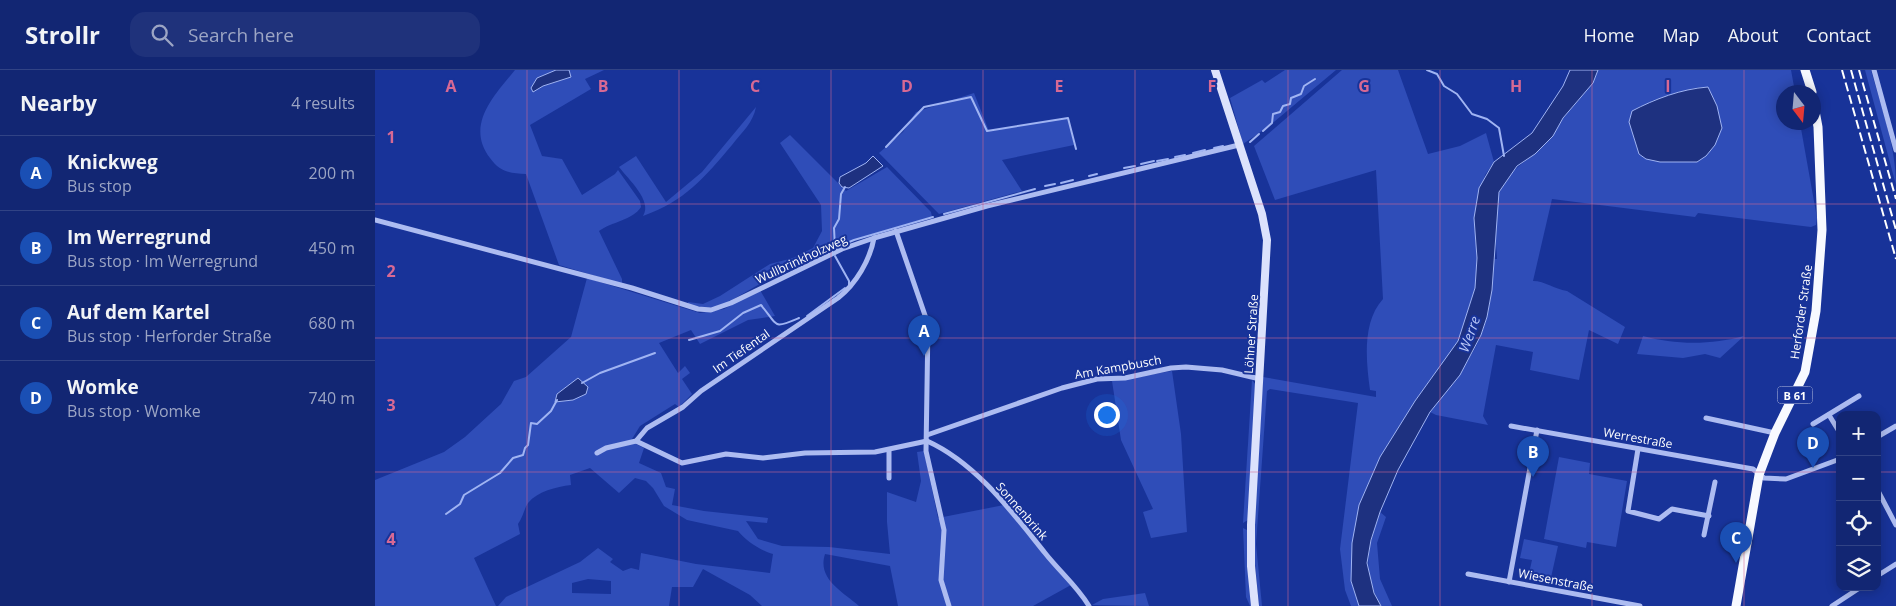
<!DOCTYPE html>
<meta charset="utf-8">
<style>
body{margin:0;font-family:"Open Sans",sans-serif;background:#1f327b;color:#f1f3f6}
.controls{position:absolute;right:15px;bottom:15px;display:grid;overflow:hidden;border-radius:10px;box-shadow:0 2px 12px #0003}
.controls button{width:45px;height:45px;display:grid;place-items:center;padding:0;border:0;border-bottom:1px solid #314385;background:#122673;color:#f1f3f6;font:25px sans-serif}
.compass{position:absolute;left:1401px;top:15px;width:45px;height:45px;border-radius:50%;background:#122673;box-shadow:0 2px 12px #0003;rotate:164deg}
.you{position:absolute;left:731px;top:344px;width:18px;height:18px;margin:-12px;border:4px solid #fff;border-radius:50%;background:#1a73e8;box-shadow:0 0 0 8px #1a73e833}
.badge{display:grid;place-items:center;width:32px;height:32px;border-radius:50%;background:#e797bd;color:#fff;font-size:16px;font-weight:700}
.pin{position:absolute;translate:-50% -41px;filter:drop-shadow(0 1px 2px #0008)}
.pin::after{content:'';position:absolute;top:26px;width:18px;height:15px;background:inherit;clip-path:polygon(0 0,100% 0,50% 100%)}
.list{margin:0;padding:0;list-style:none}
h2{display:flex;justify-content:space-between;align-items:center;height:65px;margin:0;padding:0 20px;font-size:21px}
h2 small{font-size:16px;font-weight:400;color:#9ca5c4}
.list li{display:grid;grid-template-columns:32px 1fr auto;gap:15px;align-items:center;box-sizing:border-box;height:75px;padding:0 20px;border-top:1px solid #314385}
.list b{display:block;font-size:19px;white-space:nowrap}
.list p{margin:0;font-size:16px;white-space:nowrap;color:#9ca5c4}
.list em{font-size:16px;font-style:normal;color:#9ca5c4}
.icon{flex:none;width:28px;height:28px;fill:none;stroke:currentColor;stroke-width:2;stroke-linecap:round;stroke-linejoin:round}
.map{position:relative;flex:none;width:1521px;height:536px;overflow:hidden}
header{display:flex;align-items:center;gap:30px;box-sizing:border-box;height:70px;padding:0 25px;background:#122673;border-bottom:1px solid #314385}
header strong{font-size:24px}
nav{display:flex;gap:28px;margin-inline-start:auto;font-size:18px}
.search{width:350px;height:45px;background:#1f327b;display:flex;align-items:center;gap:12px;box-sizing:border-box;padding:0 18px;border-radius:15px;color:#9ca5c4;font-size:19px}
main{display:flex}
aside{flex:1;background:#122673}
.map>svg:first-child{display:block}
</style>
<header>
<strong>Strollr</strong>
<div class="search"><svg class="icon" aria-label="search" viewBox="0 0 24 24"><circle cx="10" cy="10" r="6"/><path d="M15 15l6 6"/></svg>Search here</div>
<nav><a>Home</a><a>Map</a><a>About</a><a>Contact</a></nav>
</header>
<main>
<aside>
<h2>Nearby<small>4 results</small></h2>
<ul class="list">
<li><span class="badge" style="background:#1a4fb4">A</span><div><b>Knickweg</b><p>Bus stop</p></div><em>200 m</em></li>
<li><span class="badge" style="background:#1a4fb4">B</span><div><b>Im Werregrund</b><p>Bus stop · Im Werregrund</p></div><em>450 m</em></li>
<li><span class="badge" style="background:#1a4fb4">C</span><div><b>Auf dem Kartel</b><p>Bus stop · Herforder Straße</p></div><em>680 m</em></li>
<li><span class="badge" style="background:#1a4fb4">D</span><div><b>Womke</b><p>Bus stop · Womke</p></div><em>740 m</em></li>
</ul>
</aside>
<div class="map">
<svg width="1521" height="536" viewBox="0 0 1521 536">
<rect width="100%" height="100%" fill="#183399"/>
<g fill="#2f4db8" fill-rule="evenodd">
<path d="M140 0H181L173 5H167L168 16 196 7 194 0H229L210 9 216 19 155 55 167 86 187 89 207 125 240 104 243 100 265 131 266 137C258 150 236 152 224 161L247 209V214L184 195 151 104C134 103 125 102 115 88 90 55 119 26 140 0Z"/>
<polygon points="910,0 961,0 893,57 868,74 855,28 887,10 890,13"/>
<path d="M967 0H1023L1053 84 1085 76 1111 63 1119 92 1110 105 1099 148 1102 188 1100 218 1083 272 1040 331 976 511 984 536H976L970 520 965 479 983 333 895 319 892 321 881 474 887 536H884L879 484V455L888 307 1001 327V321L995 320C991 291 987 252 1008 229L1001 100 900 130 879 76Z"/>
<path d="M1223 0H1416L1420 22H1408V52L1425 53 1442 148 1441 155 1436 157 1323 143 1320 147 1177 129 1158 211C1170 211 1179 219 1192 221L1250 257 1243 274 1214 260 1204 310 1155 300 1158 282 1121 275 1108 346 1113 355 1061 345 1055 342C1078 313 1103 283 1112 247 1117 228 1116 208 1119 189H1122C1121 168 1117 144 1124 124 1130 103 1147 95 1161 82 1173 71 1180 58 1190 46 1202 31 1216 19 1223 0ZM1332 17 1340 75 1331 86 1322 92 1276 31 1319 18Z"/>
<path d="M1490 0H1496C1506 37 1521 76 1521 115Z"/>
<polygon points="599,23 614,61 693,48 699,75 627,90 647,121 564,144 504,83 528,62 541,42"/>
<path d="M381 37C378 53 367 62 357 75 329 108 310 131 268 146 278 131 253 109 244 97L261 86 291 132 327 102Z"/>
<polygon points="415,65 471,121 512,97 556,142 557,147 481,169 400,205 345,237 334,239 313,235 313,232 328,234 345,226 395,194 418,188 438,178 447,161 446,135 405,73"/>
<path d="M212 208 325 243 349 239 385 220 400 246 373 250 325 274 316 260 284 273 303 303 310 296 315 303 307 309 317 324 304 337 300 334 265 356 257 369 259 373 269 378 264 393 286 403 291 417 300 419 297 435 329 441 393 448 392 453 371 451 383 469 407 476 454 477 515 484 512 452V422L541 432 546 411 542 382 549 381 563 448 629 435 696 515 658 536H523L515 496 450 484C442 509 467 521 484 536H387L375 525 328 499 318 517H297L294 536H123L131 527 205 492 223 478 238 489 235 492 248 501 256 498 264 500 266 483 321 494 395 503 398 484C386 481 370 470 363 461L312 450 289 436 278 418 271 411 260 408 244 423 215 398 195 405 196 415C181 417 163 421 153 433 149 439 148 447 143 454L145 464 99 488 121 536H0V410L69 382 90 367 126 334 139 311 151 307 196 267ZM213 509 236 511V524L197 523V513Z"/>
<path d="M1268 266C1300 275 1337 275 1369 266L1345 288 1330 284 1308 288 1262 284Z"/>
<polygon points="797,301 806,364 812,462 776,468 768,442 778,439 746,370 737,311"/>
<polygon points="877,310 881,315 873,450 868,453"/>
<polygon points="1184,387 1215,393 1214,404 1252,411 1241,477 1212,472 1211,478 1169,469"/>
<path d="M1005 442 1011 447 1002 473 1005 509 1017 536H1006C986 499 993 479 1005 442Z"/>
<polygon points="868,458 872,460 877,536 875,536 871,527"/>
<polygon points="1149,469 1183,476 1175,512 1153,508 1157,490 1145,488"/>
<polygon points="770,523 774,536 717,535 728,529"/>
</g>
<g fill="#1e3180" stroke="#a0b4f3">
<polygon points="181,0 194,0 196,7 168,16 158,22 156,18 162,8"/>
<polygon points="1195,0 1223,0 1218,13 1188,48 1178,66 1160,84 1142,96 1124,122 1117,220 1112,247 1106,265 1085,305 1055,342 1023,400 1005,442 996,470 992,493 999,523 1006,536 984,536 976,511 977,473 984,435 1005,387 1040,331 1083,271 1100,218 1102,188 1099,148 1104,118 1119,92 1157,63 1188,16"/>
<path d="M1333 17 1342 36 1347 58 1340 75 1331 86 1322 92H1285L1271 89 1264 84 1254 52 1257 41C1280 29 1306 19 1333 17Z"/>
<polygon points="498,86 508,96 474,118 467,117 464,113 465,107 491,93"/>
<polygon points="203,308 213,317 211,324 198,330 180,332 182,324"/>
</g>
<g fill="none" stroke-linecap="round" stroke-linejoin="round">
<g stroke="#a0b4f3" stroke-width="2">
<polyline points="1052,0 1062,4 1069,16 1082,24 1097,44 1112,49 1124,58 1129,86"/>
<polyline points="888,61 897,53 898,44 905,42 908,36 915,34 916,28 926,24 929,16 940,9"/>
<polyline points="875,72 884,64"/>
<polyline points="511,77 549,37 596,27 612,61 693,48 701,79"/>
<polyline points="839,78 848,76"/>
<polyline points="818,83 830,80"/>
<polyline points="800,87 810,85"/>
<polyline points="782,91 793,89"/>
<polyline points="766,94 779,91"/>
<polyline points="749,98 760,96"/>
<polyline points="714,106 722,104"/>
<polyline points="686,113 698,110"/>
<polyline points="670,116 680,114"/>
<polyline points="470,117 466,124 464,149 459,158 460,178 479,170 558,147"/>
<polyline points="569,144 660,119"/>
<polyline points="460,186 474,211 474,215"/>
<polyline points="432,246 470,218"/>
<path d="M314 270 345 261 368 243 386 235C404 257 398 259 424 248"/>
<polyline points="207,313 225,303 280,283"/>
<polyline points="71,444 85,434 89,425 125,403 138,388 148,385 150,378 153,375 156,353 162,354 176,341 182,330"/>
</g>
<g stroke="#adbcf1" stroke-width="5">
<polyline points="1499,0 1521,80"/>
<polyline points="0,150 257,218 323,239 336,240 356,233 467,179 499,168 612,136 864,75"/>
<polyline points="521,161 553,254 551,381 569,460 566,510 574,536"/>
<polyline points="1454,345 1465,363"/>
<polyline points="1331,348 1400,363"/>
<polyline points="1438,354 1484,326"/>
<polyline points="1136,356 1378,399 1389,408 1411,409 1465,389"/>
<polyline points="552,365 687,318 722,309 750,308 796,298 811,297 847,300 885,309"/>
<polyline points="1502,367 1521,356"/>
<polyline points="261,371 307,393 351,384 388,388 430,383 500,382 552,371"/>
<path d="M552 371C601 393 637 442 670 483 685 502 702 516 714 536"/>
<polyline points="1263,379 1253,441 1284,449 1297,439 1334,446"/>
<path d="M222 383 231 378 261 371 272 358 308 337 326 321 463 228C481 214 495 190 499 168"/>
<polyline points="514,408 514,380"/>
<polyline points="1502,419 1521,455"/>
<polyline points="1329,465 1340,412"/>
<polyline points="1093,504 1265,536"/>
<polyline points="1502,506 1521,494"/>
<polyline points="1134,512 1162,360"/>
<polyline points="1457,536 1486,517"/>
</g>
<polyline stroke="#dce2fc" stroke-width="8" points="840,0 887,144 892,170 876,455 876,496 880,536"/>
<g stroke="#f7f9ff" stroke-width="9">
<polyline points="1430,0 1437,22"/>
<polyline points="1361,536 1384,405 1400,363 1430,302 1441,241 1447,160 1443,57 1438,30"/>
</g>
<g stroke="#fff" stroke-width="2" stroke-dasharray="9 4" stroke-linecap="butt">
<polyline points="1467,0 1521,189"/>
<polyline points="1476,0 1521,160"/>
<polyline points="1484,0 1521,129"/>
</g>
</g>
<path fill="none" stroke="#d76994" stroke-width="1" stroke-opacity="0.55" d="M152 0V536M304 0V536M456 0V536M608 0V536M760 0V536M913 0V536M1065 0V536M1217 0V536M1369 0V536M0 134H1521M0 268H1521M0 402H1465M1502 402H1521"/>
<g text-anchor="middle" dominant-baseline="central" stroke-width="4" stroke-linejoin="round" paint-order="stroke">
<rect fill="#183399" stroke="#bac2e0" stroke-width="1" x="1402.5" y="316.5" width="35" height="17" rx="4"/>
<g font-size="11" font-weight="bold" fill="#fff">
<text x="1420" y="325">B 61</text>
</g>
<g font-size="12" fill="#fff" stroke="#183399">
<text transform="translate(426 189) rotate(-25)">Wullbrinkholzweg</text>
<text transform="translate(1426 242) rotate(-82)">Herforder Straße</text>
<text transform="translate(876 264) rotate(-86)">Löhner Straße</text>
<text transform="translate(366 281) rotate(-35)">Im Tiefental</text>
<text transform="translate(743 297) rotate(-10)">Am Kampbusch</text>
<text transform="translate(1263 368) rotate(10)">Werrestraße</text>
<text transform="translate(647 441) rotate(49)">Sonnenbrink</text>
<text transform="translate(1181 510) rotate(11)">Wiesenstraße</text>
</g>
<g font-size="14" font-style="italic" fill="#bac8f8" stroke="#183399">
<text transform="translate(1094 264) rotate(-70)">Werre</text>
</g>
</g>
<g font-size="16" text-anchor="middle" font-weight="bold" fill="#d76994" stroke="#183399" stroke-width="4" stroke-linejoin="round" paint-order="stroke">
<text x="76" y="22">A</text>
<text x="228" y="22">B</text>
<text x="380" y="22">C</text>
<text x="532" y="22">D</text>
<text x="684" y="22">E</text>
<text x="837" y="22">F</text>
<text x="989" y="22">G</text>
<text x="1141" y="22">H</text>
<text x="1293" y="22">I</text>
<text x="16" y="73">1</text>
<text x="16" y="207">2</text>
<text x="16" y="341">3</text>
<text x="16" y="475">4</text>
</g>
</svg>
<div class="controls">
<button>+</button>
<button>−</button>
<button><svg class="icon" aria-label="locate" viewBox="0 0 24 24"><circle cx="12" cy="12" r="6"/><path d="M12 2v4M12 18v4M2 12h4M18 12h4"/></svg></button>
<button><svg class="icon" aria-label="layers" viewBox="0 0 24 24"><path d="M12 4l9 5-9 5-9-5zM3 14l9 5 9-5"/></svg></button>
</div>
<svg class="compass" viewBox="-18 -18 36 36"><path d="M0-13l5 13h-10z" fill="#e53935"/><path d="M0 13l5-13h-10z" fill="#9ca5c4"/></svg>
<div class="you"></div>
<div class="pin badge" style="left:549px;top:286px;background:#1a4fb4">A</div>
<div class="pin badge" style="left:1158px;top:407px;background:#1a4fb4">B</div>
<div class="pin badge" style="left:1361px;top:493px;background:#1a4fb4">C</div>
<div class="pin badge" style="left:1438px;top:398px;background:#1a4fb4">D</div>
</div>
</main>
